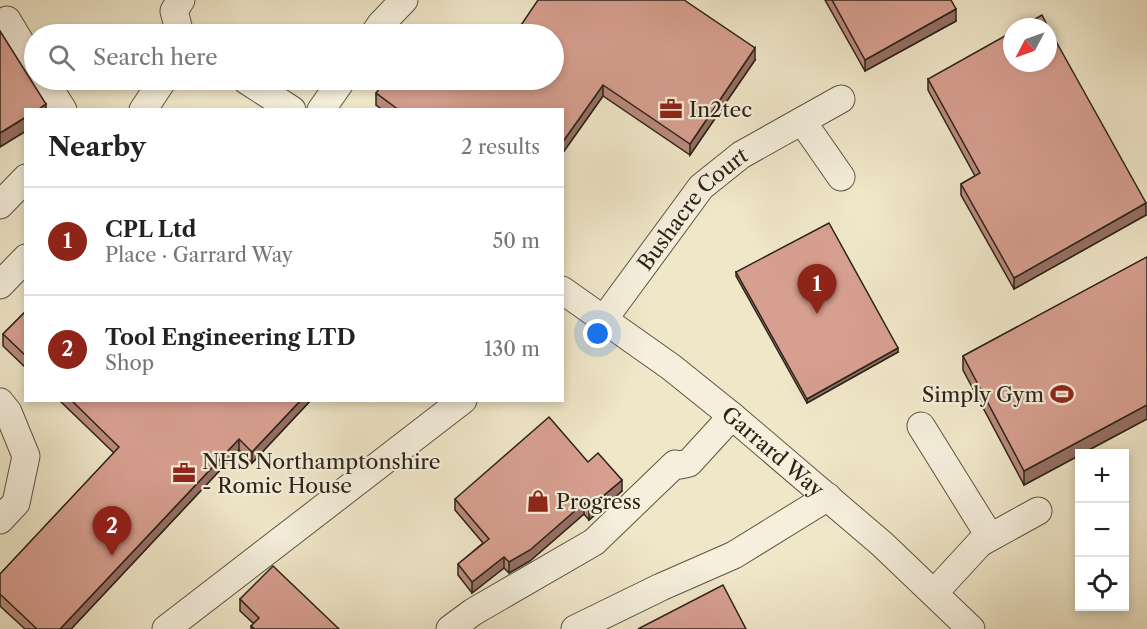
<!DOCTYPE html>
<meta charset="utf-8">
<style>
body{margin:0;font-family:"Libre Caslon Text",serif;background:#f6f6f6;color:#222}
.controls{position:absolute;right:18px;bottom:18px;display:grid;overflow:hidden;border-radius:0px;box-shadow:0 3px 9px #0003}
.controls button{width:54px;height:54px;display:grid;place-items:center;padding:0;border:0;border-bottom:2px solid #e0e0e0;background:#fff;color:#222;font:30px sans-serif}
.compass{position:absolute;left:1003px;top:18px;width:54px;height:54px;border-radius:50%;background:#fff;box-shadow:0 3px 9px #0003;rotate:229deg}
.you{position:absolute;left:598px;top:334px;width:21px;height:21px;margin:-15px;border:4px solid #fff;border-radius:50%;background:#1a73e8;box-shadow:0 0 0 9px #1a73e833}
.badge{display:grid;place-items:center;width:39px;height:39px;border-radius:50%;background:#8f2418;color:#fff;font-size:20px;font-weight:700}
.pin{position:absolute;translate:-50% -50px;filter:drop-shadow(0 2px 3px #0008)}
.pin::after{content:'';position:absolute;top:32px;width:21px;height:18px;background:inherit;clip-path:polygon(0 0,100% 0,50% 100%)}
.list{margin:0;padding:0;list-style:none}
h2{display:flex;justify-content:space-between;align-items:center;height:78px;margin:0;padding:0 24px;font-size:26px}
h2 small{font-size:20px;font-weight:400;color:#767676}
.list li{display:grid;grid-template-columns:39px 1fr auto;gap:18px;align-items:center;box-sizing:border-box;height:108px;padding:0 24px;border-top:2px solid #e0e0e0}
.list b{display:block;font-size:22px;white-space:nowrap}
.list p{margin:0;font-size:20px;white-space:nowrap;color:#767676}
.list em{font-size:20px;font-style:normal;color:#767676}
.icon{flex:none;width:33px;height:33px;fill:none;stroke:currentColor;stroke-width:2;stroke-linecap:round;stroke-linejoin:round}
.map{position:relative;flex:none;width:1147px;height:629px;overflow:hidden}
.search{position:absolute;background:#fff;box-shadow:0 3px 9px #0003;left:24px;top:24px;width:540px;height:66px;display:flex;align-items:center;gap:15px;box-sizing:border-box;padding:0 21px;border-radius:33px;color:#767676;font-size:22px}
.panel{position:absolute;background:#fff;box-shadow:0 3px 9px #0003;left:24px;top:108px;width:540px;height:294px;border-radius:0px}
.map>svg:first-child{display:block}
</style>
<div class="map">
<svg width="1147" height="629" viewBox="0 0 1147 629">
<rect width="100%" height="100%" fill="#f0e7c9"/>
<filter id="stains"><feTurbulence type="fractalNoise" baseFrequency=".00333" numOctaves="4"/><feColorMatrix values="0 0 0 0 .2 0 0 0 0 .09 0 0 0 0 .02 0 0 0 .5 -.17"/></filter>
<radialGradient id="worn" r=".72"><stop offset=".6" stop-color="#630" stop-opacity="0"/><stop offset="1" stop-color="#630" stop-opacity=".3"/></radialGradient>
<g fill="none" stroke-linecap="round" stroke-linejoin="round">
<g stroke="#5c5444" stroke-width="29">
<g id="minor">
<polyline points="7,20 34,65"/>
<polyline points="180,34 174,11 181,0"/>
<polyline points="374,34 381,24 404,0"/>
<polyline points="44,80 63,110"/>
<polyline points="246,80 292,110"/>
<polyline points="143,110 163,80"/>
<polyline points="321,110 342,80"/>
<polyline points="802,121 841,177"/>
<polyline points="0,205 26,178"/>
<polyline points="0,285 26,258"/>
<path id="s1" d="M562 290 671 367 732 416 882 544 971 629"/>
<path id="s2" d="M604 319 701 187 741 155 841 99"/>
<polyline points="0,402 8,412 26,456 16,503 0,520"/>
<polyline points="921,426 990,537"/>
<polyline points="934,593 980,543 1038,511"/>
<polyline points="166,629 463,400"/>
<polyline points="450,629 473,612 594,542 675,464 680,465 689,463 732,416"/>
<polyline points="575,629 661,587 734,555 828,497"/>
</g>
</g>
<use href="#minor" stroke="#f5efdc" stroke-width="27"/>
</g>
<g fill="#b9897c" stroke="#2b2318" stroke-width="1.5">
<polygon points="825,0 951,0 956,21 865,71"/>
<polygon points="755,60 690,155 603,96 562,154 562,110 383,110 376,105 376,93 554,80"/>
<polygon points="928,79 1146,215 1014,289 961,195 961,184 975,176 928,90"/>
<polygon points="1147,257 1147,419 1024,485 963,370 963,356"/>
<polygon points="736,272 898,352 807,403 736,276"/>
<polygon points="26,311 26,368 3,346 3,334"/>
<polygon points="59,400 311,400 252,463 239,450 71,629 25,629 0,606 0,574 114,453"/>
<polygon points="588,462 622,491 589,520 584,514 530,561 509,573 504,568 472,593 458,575 458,564 483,543 455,510 455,499"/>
<polygon points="240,599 339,629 251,629 251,626 254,624 240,611"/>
</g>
<g fill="#966f65" stroke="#2b2318" stroke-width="1.5">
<polygon points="956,9 956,21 865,71 865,60"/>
<polygon points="755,48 755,60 690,155 690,144"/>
<polygon points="603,85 603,96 562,154 562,143"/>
<polygon points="46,104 46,110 37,110"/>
<polygon points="26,117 26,131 0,147 0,133"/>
<polygon points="1146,203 1146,215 1014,289 1014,278"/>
<polygon points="898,348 898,352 807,403 807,399"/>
<polygon points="301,400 311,400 252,463 252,452"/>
<polygon points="1147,405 1147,419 1083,453 1080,453 1080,455 1024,485 1024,471"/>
<polygon points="239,439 239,450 71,629 60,629"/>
<polygon points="622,480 622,491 589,520 589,508"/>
<polygon points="584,503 584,514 530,561 509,573 509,562"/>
<polygon points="504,557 504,568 472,593 472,582"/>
</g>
<g fill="#d79f90" stroke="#2b2318" stroke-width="1.5">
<polygon points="538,0 684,0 755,48 690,144 603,85 562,143 562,110 399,110 376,93 386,80 554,80 554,34 515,34"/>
<polygon points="832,0 951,0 956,9 865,60"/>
<polygon points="1042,15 1048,27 1021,27"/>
<polygon points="1048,27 1146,203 1014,278 961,184 980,173 928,79 1012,32 1012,63 1048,63"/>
<polygon points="485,28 494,34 481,34"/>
<polygon points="0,31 46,104 37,110 26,110 26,117 0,133"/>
<polygon points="829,223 898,348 807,399 736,272"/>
<polygon points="1147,257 1147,405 1024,471 963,356"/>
<polygon points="26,311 26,356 3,334"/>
<polygon points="71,400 301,400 252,452 239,439 60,629 37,629 0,594 0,574 119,447"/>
<polygon points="549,417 588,462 598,453 622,480 589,508 584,503 530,550 509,562 504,557 472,582 458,564 489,539 455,499"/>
<polygon points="273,566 339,629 255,629 251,626 259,618 240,599"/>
<polygon points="723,585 746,629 638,629"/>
</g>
<defs>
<g id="office-bare" transform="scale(1.8)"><path d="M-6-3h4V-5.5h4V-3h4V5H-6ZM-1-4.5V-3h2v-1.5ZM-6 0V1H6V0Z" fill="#8f2418" stroke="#f5efdc" stroke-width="2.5" paint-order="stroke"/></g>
<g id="stadium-bare" transform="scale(1.8)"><path d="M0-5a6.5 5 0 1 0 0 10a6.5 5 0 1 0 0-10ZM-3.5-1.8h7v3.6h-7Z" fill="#8f2418" stroke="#f5efdc" stroke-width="2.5" paint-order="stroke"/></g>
<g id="shop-bare" transform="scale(1.8)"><path d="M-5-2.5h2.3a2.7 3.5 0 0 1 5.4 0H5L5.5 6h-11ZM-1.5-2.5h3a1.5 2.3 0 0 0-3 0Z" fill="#8f2418" stroke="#f5efdc" stroke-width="2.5" paint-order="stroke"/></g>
</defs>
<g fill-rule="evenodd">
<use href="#office-bare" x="671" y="109"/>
<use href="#stadium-bare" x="1062" y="394"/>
<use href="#office-bare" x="184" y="473"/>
<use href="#shop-bare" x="538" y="501"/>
</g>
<g text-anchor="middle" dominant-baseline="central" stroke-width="4.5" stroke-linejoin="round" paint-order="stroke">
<g font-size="21" fill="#2b2318" stroke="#f5efdc" text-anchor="start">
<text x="689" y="109">In2tec</text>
<text x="1044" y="394" text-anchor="end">Simply Gym</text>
<text x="202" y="461">NHS Northamptonshire<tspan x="202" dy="24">- Romic House</tspan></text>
<text x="556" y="501">Progress</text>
</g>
<g font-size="21" fill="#2b2318" stroke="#f5efdc">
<text stroke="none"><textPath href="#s2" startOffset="142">Bushacre Court</textPath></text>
<text stroke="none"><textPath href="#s1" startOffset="266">Garrard Way</textPath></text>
</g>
</g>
<rect width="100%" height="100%" filter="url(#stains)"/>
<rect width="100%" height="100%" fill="url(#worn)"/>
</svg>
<div class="controls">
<button>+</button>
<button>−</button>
<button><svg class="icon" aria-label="locate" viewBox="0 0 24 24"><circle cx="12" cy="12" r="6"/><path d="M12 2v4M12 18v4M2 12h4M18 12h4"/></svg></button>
</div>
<svg class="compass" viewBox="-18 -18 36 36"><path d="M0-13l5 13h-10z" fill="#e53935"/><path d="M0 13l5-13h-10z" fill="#767676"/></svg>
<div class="you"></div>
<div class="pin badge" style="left:817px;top:314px">1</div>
<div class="pin badge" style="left:112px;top:556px">2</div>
<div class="search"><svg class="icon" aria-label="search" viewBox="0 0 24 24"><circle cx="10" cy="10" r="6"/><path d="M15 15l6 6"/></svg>Search here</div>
<section class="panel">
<h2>Nearby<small>2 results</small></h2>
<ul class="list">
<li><span class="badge">1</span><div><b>CPL Ltd</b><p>Place · Garrard Way</p></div><em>50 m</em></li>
<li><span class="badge">2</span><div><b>Tool Engineering LTD</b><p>Shop</p></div><em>130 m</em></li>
</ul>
</section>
</div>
